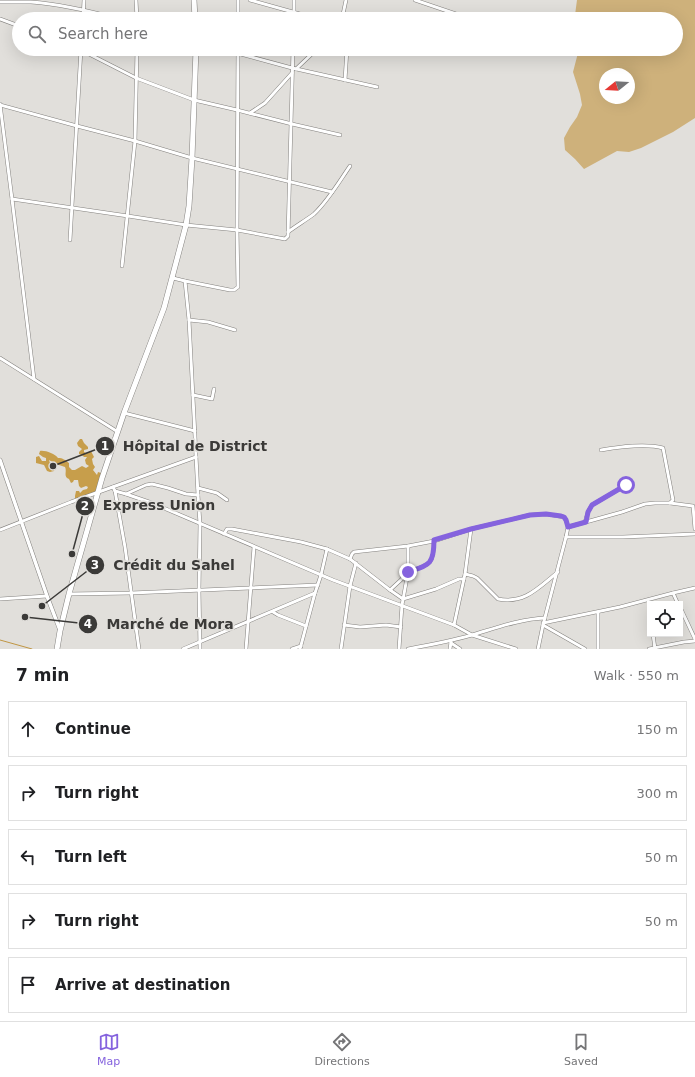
<!DOCTYPE html>
<meta charset="utf-8">
<style>
body{margin:0;font-family:"DejaVu Sans",sans-serif;background:#f6f6f6;color:#202124}
.controls{position:absolute;right:12px;bottom:12px;display:grid;overflow:hidden;border-radius:0px;box-shadow:0 4px 16px #0002}
.controls button{width:36px;height:36px;display:grid;place-items:center;padding:0;border:0;border-bottom:1px solid #e0e0e0;background:#fff;color:#202124;font:20px sans-serif}
.compass{position:absolute;left:599px;top:68px;width:36px;height:36px;border-radius:50%;background:#fff;box-shadow:0 4px 16px #0002;rotate:252deg}
.stop{position:absolute;width:12px;height:12px;margin:-9px;border:3px solid #8563de;border-radius:50%;background:#fff}
.stop.end{background:#8563de;border-color:#fff;box-shadow:0 1px 4px #0008}
.list{margin:0;padding:0;list-style:none}
h2{display:flex;justify-content:space-between;align-items:center;height:52px;margin:0;padding:0 16px;font-size:17px}
h2 small{font-size:13px;font-weight:400;color:#757577}
.list li{display:grid;grid-template-columns:26px 1fr auto;gap:12px;align-items:center;box-sizing:border-box;height:56px;margin:0 8px 8px;padding:0 8px;border:1px solid #e0e0e0;border-radius:0px}
.list b{display:block;font-size:15px;white-space:nowrap}
.list em{font-size:13px;font-style:normal;color:#757577}
.icon{flex:none;width:22px;height:22px;fill:none;stroke:currentColor;stroke-width:2;stroke-linecap:round;stroke-linejoin:round}
.map{position:relative;flex:none;width:695px;height:649px;overflow:hidden}
.search{position:absolute;background:#fff;box-shadow:0 4px 16px #0002;left:12px;right:12px;top:12px;height:44px;display:flex;align-items:center;gap:10px;box-sizing:border-box;padding:0 14px;border-radius:22px;color:#757577;font-size:15px}
.sheet{height:372px;background:#fff}
nav{display:flex;justify-content:space-around;align-items:center;box-sizing:border-box;height:56px;border-top:1px solid #e0e0e0;background:#fff;font-size:11px;color:#757577}
nav a{display:grid;justify-items:center;gap:2px}
nav .on{color:#8563de}
.map>svg:first-child{display:block}
</style>
<div class="map">
<svg width="695" height="649" viewBox="0 0 695 649">
<rect width="100%" height="100%" fill="#e1dfdb"/>
<path fill="#ceb17b" fill-rule="evenodd" d="M577 0H695V118L673 132 641 148 629 152 617 151 584 169 575 159 565 150 564 138 570 127 577 117 582 105 580 94 573 72 579 49H676V19H577L575 15ZM605 74H629V98H605Z"/>
<path fill="#c79e4b" d="M80 439H82L84 443 88 447V449L84 450V452L86 453 91 451 94 457 92 459 93 464 95 467 93 470 97 475 98 472 101 473 100 490 93 494 91 493 75 500V496L76 491H79L80 493 83 490 87 489 88 487 86 486 81 488 79 486 78 480H74L73 482 71 483 69 479 67 478C64 475 67 471 65 467L56 464 49 460 50 463 55 467 54 471 50 472 47 471 44 465 36 463V457L39 456 42 461H46V458L43 457 39 454 40 451C45 450 55 454 58 458 63 458 65 460 69 463V467L72 470H75L82 466 86 468 89 466 86 464 85 460 87 457H84L82 455 79 454V452L82 449 78 446 77 443Z"/>
<g fill="none" stroke-linecap="round" stroke-linejoin="round">
<polyline stroke="#c09643" stroke-width="1" points="0,640 32,649"/>
<g stroke="#83817e" stroke-width="4">
<g id="minor">
<polyline points="136,0 137,19"/>
<polyline points="250,0 318,19"/>
<polyline points="415,0 465,17"/>
<path d="M0 2C10 2 21 2 31 2 61 4 90 11 119 19"/>
<polyline points="0,19 19,26"/>
<polyline points="83,19 84,0"/>
<polyline points="238,19 238,0"/>
<polyline points="294,19 294,0"/>
<polyline points="342,19 346,0"/>
<polyline points="79,49 136,78 194,100 237,110 292,124 340,135"/>
<polyline points="222,49 292,68 377,87"/>
<polyline points="296,69 317,49"/>
<polyline points="345,80 347,49"/>
<polyline points="0,104 12,199 128,216 186,225 237,230 285,239 288,236 293,49"/>
<polyline points="0,105 77,126 135,141 192,158 332,192"/>
<polyline points="250,113 265,103 292,73"/>
<polyline points="12,199 34,379"/>
<path d="M288 232C296 226 306 220 314 214 328 201 339 182 350 166"/>
<polyline points="70,240 81,49"/>
<polyline points="122,266 135,141 137,49"/>
<polyline points="173,278 185,281 230,290 234,290 238,287 237,230 238,49"/>
<polyline points="185,281 189,320 198,495 200,524 199,590 200,649"/>
<polyline points="189,320 208,322 235,330"/>
<polyline points="0,358 118,432"/>
<polyline points="193,395 212,399 214,389"/>
<polyline points="124,413 195,431"/>
<polyline points="113,487 115,491 126,494 152,503 333,580 454,625 472,635 516,649"/>
<polyline points="198,488 217,493 227,500"/>
<polyline points="115,491 125,547 139,649"/>
<polyline points="126,494 146,485 152,484 168,488 186,494 198,495"/>
<polyline points="670,503 693,506 695,529"/>
<polyline points="585,522 588,512 592,505 626,485"/>
<path d="M568 527 622 512 645 504 655 503H670L673 500 663 448C645 443 619 447 601 450"/>
<polyline points="0,530 71,502 196,457"/>
<polyline points="224,534 227,529 232,529 301,542 327,549 350,559 390,590 403,599 436,589 459,579 464,579"/>
<polyline points="566,537 623,537 695,534"/>
<polyline points="350,559 352,554 354,552 408,546 434,541 471,529 530,515 546,514 564,517 566,520 568,527 566,537 543,625 538,649"/>
<path d="M408 572C429 565 434 565 434 541"/>
<path d="M465 574 473 576 477 578 498 599C525 604 538 588 558 572"/>
<polyline points="390,590 403,578 407,577"/>
<polyline points="673,593 678,604"/>
<polyline points="69,594 131,593 318,585"/>
<polyline points="0,599 47,596"/>
<polyline points="680,607 695,639"/>
<polyline points="273,612 278,615 306,626"/>
<polyline points="543,623 620,607 673,593 695,588"/>
<polyline points="344,625 360,627 386,625 401,627"/>
<polyline points="454,625 465,574 471,529"/>
<polyline points="543,625 585,649"/>
<polyline points="653,634 655,649"/>
<polyline points="451,643 460,649"/>
<polyline points="183,649 315,593"/>
<polyline points="246,649 254,547"/>
<polyline points="292,649 301,646"/>
<polyline points="300,649 315,593 321,575 327,549"/>
<polyline points="341,649 350,586 356,563"/>
<polyline points="399,649 402,605 408,572 408,546"/>
<path d="M408 649C430 645 451 641 472 635 496 628 520 619 545 618"/>
<polyline points="450,649 451,642"/>
<polyline points="598,649 598,612"/>
<polyline points="649,649 684,642 695,641"/>
</g>
</g>
<g stroke="#83817e" stroke-width="4.5">
<polyline id="tertiary" points="0,460 47,596 60,630"/>
</g>
<g stroke="#83817e" stroke-width="6">
<g id="trunk">
<polyline points="194,0 195,19"/>
<polyline points="57,649 60,631 69,594 102,478 124,413 164,308 186,225 189,206 192,158 196,49"/>
</g>
</g>
<use href="#minor" stroke="#fff" stroke-width="3"/>
<use href="#tertiary" stroke="#fff" stroke-width="3.5"/>
<use href="#trunk" stroke="#fff" stroke-width="5"/>
</g>
<g fill="none" stroke-linecap="round" stroke-linejoin="round">
<path stroke="#8563de" stroke-width="5" d="M408 572C429 565 434 565 434 540L471 529 530 515 546 514 561 516 564 517 566 520 568 527 586 522 588 512 592 505 626 485"/>
</g>
<path fill="none" stroke="#3b3a38" stroke-width="1.5" d="M53 466L105 446M72 554L85 506M42 606L95 565M25 617L88 624"/>
<g fill="#3b3a38" stroke="#e1dfdb" stroke-width="1.5">
<circle cx="53" cy="466" r="4"/>
<circle cx="72" cy="554" r="4"/>
<circle cx="42" cy="606" r="4"/>
<circle cx="25" cy="617" r="4"/>
<circle cx="105" cy="446" r="10"/>
<circle cx="85" cy="506" r="10"/>
<circle cx="95" cy="565" r="10"/>
<circle cx="88" cy="624" r="10"/>
</g>
<g font-size="12" text-anchor="middle" font-weight="bold" fill="#fff">
<text x="105" y="450">1</text>
<text x="85" y="510">2</text>
<text x="95" y="569">3</text>
<text x="88" y="628">4</text>
</g>
<g font-size="14" text-anchor="middle" font-weight="bold" fill="#3b3a38" stroke="#e1dfdb" stroke-width="3.5" stroke-linejoin="round" paint-order="stroke">
<text x="195" y="451">Hôpital de District</text>
<text x="159" y="510">Express Union</text>
<text x="174" y="570">Crédit du Sahel</text>
<text x="170" y="629">Marché de Mora</text>
</g>
</svg>
<div class="controls">
<button><svg class="icon" aria-label="locate" viewBox="0 0 24 24"><circle cx="12" cy="12" r="6"/><path d="M12 2v4M12 18v4M2 12h4M18 12h4"/></svg></button>
</div>
<svg class="compass" viewBox="-18 -18 36 36"><path d="M0-13l5 13h-10z" fill="#e53935"/><path d="M0 13l5-13h-10z" fill="#757577"/></svg>
<div class="stop" style="left:626px;top:485px"></div>
<div class="stop end" style="left:408px;top:572px"></div>
<div class="search"><svg class="icon" aria-label="search" viewBox="0 0 24 24"><circle cx="10" cy="10" r="6"/><path d="M15 15l6 6"/></svg>Search here</div>
</div>
<section class="sheet">
<h2>7 min<small>Walk · 550 m</small></h2>
<ul class="list">
<li><svg class="icon" aria-label="ahead" viewBox="0 0 24 24"><path d="M12 20V5M6 11l6-6 6 6"/></svg><div><b>Continue</b></div><em>150 m</em></li>
<li><svg class="icon" aria-label="right" viewBox="0 0 24 24"><path d="M7 20v-9h11M14 6l5 5-5 5"/></svg><div><b>Turn right</b></div><em>300 m</em></li>
<li><svg class="icon" aria-label="left" viewBox="0 0 24 24"><path d="M17 20v-9H6M10 6l-5 5 5 5"/></svg><div><b>Turn left</b></div><em>50 m</em></li>
<li><svg class="icon" aria-label="right" viewBox="0 0 24 24"><path d="M7 20v-9h11M14 6l5 5-5 5"/></svg><div><b>Turn right</b></div><em>50 m</em></li>
<li><svg class="icon" aria-label="arrive" viewBox="0 0 24 24"><path d="M6 21V4h12l-3 4 3 4H6"/></svg><div><b>Arrive at destination</b></div></li>
</ul>
</section>
<nav>
<a class="on"><svg class="icon" aria-label="map" viewBox="0 0 24 24"><path d="M3 6l6-2 6 2 6-2v14l-6 2-6-2-6 2zM9 4v14M15 6v14"/></svg>Map</a>
<a><svg class="icon" aria-label="directions" viewBox="0 0 24 24"><path d="M12 3l9 9-9 9-9-9zM9 14v-3h6M13 9l2 2-2 2"/></svg>Directions</a>
<a><svg class="icon" aria-label="saved" viewBox="0 0 24 24"><path d="M7 4h10v16l-5-4-5 4z"/></svg>Saved</a>
</nav>
